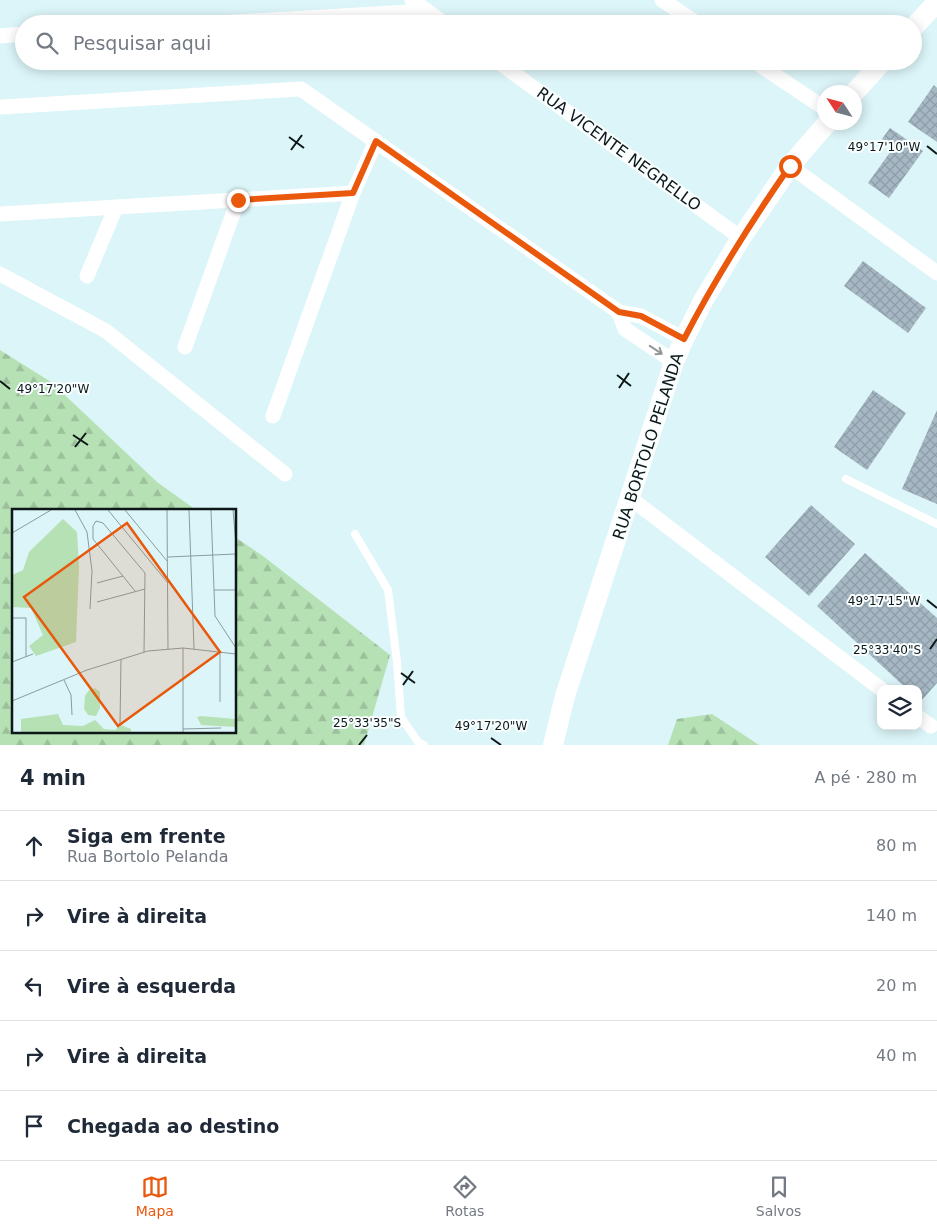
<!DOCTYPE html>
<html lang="pt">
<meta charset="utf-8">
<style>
body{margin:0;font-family:"DejaVu Sans",sans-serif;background:#f6f6f7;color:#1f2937}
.controls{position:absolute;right:15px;bottom:15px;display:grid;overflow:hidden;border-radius:10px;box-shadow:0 2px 12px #0003}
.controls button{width:45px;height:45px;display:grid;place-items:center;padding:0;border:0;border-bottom:1px solid #e0e1e3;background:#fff;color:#1f2937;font:25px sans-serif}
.compass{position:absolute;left:817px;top:85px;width:45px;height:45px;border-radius:50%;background:#fff;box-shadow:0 2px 12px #0003;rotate:306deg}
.stop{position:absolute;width:15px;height:15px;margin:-11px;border:4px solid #ea580c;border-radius:50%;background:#fff}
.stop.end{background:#ea580c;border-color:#fff;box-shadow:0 1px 5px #0008}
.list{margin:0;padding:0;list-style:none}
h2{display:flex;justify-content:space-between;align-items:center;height:65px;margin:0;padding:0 20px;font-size:21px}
h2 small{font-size:16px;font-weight:400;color:#747a83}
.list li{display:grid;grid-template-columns:32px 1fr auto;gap:15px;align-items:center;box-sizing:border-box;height:70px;padding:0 20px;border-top:1px solid #e0e1e3}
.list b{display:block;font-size:19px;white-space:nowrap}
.list p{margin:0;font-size:16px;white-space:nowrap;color:#747a83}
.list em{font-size:16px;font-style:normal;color:#747a83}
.icon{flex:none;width:28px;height:28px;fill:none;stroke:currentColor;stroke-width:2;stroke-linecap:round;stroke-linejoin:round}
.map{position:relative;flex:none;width:937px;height:745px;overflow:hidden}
.search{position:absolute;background:#fff;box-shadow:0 2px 12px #0003;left:15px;right:15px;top:15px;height:55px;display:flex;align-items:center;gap:12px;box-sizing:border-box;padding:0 18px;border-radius:28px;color:#747a83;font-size:19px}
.sheet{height:415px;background:#fff}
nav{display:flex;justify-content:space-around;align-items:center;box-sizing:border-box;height:70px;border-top:1px solid #e0e1e3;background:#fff;font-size:14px;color:#747a83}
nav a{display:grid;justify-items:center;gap:2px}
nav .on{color:#ea580c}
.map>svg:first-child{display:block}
</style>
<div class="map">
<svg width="937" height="745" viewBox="0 0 937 745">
<defs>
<pattern id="forest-firs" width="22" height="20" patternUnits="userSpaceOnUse" patternTransform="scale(1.25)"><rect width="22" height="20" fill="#b6e1b5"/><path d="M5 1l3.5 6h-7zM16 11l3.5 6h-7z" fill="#9bc09b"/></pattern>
<pattern id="building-cross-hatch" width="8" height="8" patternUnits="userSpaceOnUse" patternTransform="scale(1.25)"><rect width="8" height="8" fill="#a6b8c4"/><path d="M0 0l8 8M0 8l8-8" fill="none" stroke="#8e9da8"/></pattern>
</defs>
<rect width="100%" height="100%" fill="#dcf5f8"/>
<g fill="url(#forest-firs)">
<polygon points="0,350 51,382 157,482 196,510 14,510 14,731 235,731 235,537 263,556 390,655 364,745 0,745"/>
<polygon points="712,714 759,745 668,745 677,719"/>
</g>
<g fill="url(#building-cross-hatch)">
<polygon points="934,85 937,88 937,142 908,122"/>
<polygon points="890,128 923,151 889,198 868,183 893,148 882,139"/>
<polygon points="863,261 926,308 908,333 844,286"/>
<polygon points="873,390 906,413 867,470 834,447"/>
<polygon points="937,410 937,504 902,489"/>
<polygon points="811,505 855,544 809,596 765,557"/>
<polygon points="865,553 937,618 937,683 921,701 918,699 918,689 907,689 817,606"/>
</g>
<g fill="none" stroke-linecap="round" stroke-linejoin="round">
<g stroke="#fff" stroke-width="8">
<polyline points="846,479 937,524"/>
<polyline points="355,534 388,590 397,662 401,717 418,742 424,745"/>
</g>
<g stroke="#fff" stroke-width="15">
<polyline points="412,0 445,24"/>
<polyline points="662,0 698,24"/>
<polyline points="202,24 427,11"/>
<polyline points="0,36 24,34"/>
<polyline points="497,61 741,238"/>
<polyline points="754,61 824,108"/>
<polyline points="0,107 301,89 619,312 641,316 684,339"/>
<polyline points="790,166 937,273"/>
<polyline points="0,214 353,193"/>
<polyline points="0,274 106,331 285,474"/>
<polyline points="87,276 116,207"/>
<polyline points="619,312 625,329 674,362"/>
<polyline points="185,347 238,200"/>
<polyline points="273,416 353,193 376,141"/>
<polyline points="630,498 881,689"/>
<polyline points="918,717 931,726"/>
</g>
<g stroke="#fff" stroke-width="20">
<polyline points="913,28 937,2"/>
<polyline points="854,93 883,61"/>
<polyline points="553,745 565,696 674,362 684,339 703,301 741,238 790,166 828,122"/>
</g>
</g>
<defs><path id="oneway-shaft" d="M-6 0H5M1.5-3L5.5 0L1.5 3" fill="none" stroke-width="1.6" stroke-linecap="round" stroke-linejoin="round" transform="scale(1.25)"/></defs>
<use stroke="#939797" href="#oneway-shaft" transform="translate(656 350) rotate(33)"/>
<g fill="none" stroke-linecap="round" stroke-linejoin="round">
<path stroke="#ea580c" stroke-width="6" d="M238 200 353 193 376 141 619 312 641 316 684 339C715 279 751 222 790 166"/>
</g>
<path fill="none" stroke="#0e1718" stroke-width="2" d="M289 137 304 148M927 146 937 154M291 150 302 135M617 375 631 386M0 381 10 389M619 388 629 373M73 435 88 445M75 447 86 433M927 600 937 608M930 649 937 639M401 673 415 683M403 685 413 671M491 738 501 745M359 745 367 735"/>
<g text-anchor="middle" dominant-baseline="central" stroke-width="4" stroke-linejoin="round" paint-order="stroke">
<g font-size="16" fill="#0e1718" stroke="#f9feff">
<text transform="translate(619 149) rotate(36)">RUA VICENTE NEGRELLO</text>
<text transform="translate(648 446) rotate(-72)">RUA BORTOLO PELANDA</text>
</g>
</g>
<g transform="translate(12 509)">
<rect width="224" height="224" fill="#dcf5f8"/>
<path d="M51 10 65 23 67 59 64 133 24 147 17 137 31 126 19 99 0 98V66L11 61 17 43ZM83 179 88 183V199L84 207 76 206 72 200 73 187 77 181ZM46 205 51 216 71 217 83 211 92 220 103 221 109 216 119 220V223H9V210ZM189 207 224 210V218L189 216 185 208Z" fill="#b6e1b5"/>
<path fill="none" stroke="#8a9c9e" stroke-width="1" d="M63 1 75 23 80 62 78 100M96 1 156 74M113 1 155 52M155 1 156 140M177 1 182 140M199 1 203 107 224 139M221 1 224 35M0 24 39 1M156 48 224 45M85 74 111 67M202 81H224M123 82 81 30V17L84 12 91 14 133 64 132 143M85 93 133 80M0 109H14V148M171 139V223M208 143V193M0 153 21 145M52 171 59 186 60 206M0 192 75 161 136 142 171 139 224 145M108 215 109 150M171 220 209 219"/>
<path fill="#e8590c" fill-opacity="0.15" stroke="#e8590c" stroke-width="2.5" d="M115 14 208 143 106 217 12 88Z"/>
<rect width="224" height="224" fill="none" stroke="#0e1718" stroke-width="2.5"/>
</g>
<g font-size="12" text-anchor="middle" fill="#0e1718" stroke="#f9feff" stroke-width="4" stroke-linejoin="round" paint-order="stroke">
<text x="884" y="151">49°17'10"W</text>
<text x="53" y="393">49°17'20"W</text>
<text x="884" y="605">49°17'15"W</text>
<text x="887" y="654">25°33'40"S</text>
<text x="367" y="727">25°33'35"S</text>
<text x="491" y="730">49°17'20"W</text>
</g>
</svg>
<div class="controls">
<button><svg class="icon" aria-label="layers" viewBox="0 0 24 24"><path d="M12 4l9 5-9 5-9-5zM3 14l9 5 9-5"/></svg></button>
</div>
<svg class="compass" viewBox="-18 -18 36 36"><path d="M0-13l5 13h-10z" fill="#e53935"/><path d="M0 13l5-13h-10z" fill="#747a83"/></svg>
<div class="stop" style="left:790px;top:166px"></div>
<div class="stop end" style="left:238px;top:200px"></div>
<div class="search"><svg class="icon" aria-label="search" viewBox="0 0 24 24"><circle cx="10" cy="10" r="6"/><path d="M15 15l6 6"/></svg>Pesquisar aqui</div>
</div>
<section class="sheet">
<h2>4 min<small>A pé · 280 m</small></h2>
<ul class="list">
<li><svg class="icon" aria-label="ahead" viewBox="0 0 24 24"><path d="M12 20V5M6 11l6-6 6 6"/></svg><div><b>Siga em frente</b><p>Rua Bortolo Pelanda</p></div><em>80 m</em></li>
<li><svg class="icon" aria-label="right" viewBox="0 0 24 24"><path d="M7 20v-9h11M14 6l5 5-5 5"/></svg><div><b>Vire à direita</b></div><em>140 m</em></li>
<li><svg class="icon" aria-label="left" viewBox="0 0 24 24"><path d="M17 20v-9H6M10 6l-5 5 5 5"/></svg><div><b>Vire à esquerda</b></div><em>20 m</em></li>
<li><svg class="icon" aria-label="right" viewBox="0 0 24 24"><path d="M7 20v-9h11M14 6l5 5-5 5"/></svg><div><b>Vire à direita</b></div><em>40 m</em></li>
<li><svg class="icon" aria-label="arrive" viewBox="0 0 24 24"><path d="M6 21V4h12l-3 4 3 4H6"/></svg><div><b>Chegada ao destino</b></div></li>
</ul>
</section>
<nav>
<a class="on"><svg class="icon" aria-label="map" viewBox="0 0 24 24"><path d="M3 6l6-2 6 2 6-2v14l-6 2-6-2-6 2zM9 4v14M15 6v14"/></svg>Mapa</a>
<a><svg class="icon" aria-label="directions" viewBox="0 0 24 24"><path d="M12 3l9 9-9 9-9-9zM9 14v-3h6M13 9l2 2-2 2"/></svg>Rotas</a>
<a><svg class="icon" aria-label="saved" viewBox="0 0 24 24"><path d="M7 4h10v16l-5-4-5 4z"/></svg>Salvos</a>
</nav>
